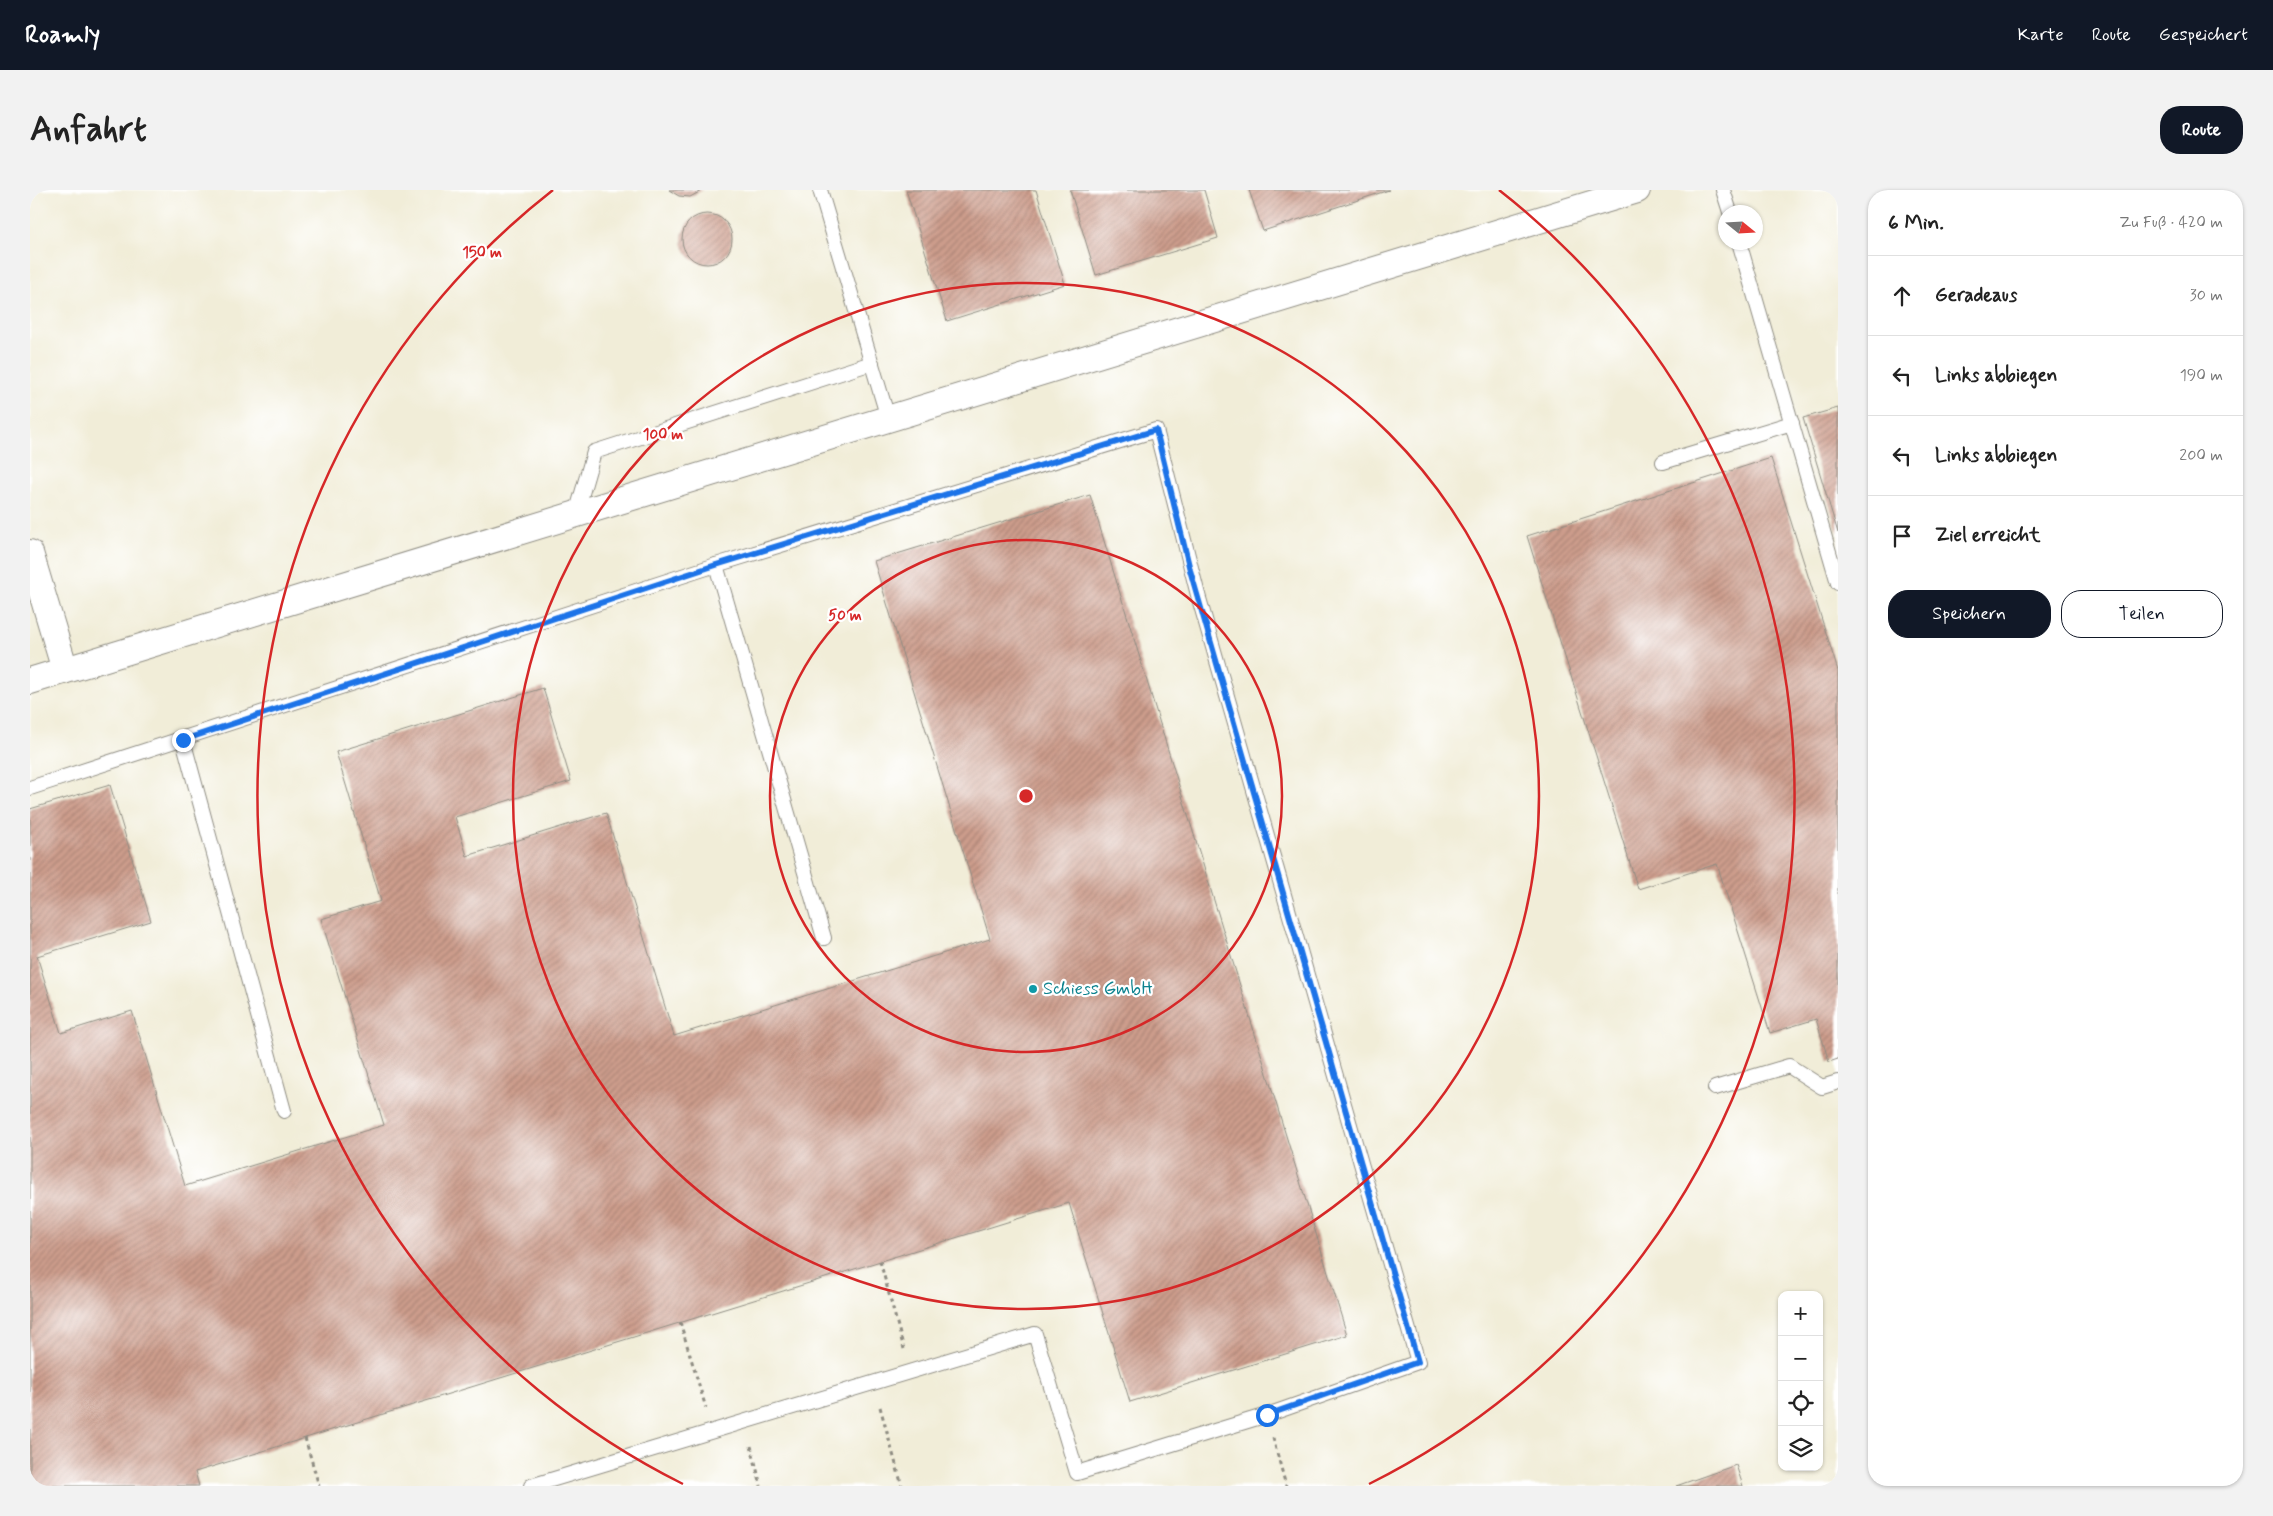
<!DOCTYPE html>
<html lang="de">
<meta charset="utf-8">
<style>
body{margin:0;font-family:Mynerve,sans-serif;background:#f2f2f2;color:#222}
.controls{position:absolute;right:15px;bottom:15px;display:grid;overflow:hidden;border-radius:10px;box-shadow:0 1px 4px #0004}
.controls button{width:45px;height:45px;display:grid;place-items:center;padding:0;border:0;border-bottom:1px solid #e0e0e0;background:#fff;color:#222;font:25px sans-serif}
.compass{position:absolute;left:1688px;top:15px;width:45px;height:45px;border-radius:50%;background:#fff;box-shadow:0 1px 4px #0004;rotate:108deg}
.stop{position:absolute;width:15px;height:15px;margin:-11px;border:4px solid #1a73e8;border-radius:50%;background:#fff}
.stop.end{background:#1a73e8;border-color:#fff;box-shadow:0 1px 5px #0008}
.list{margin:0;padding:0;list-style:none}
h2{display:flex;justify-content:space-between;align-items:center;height:65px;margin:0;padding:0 20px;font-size:21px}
h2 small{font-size:16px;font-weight:400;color:#767676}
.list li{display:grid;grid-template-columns:32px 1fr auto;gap:15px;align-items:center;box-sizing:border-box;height:80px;padding:0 20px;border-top:1px solid #e0e0e0}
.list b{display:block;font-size:19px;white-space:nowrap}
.list em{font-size:16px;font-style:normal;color:#767676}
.actions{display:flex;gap:10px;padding:15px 20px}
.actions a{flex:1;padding:11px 0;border:1px solid #111827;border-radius:20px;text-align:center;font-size:18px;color:#111827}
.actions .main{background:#111827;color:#fff}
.icon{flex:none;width:28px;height:28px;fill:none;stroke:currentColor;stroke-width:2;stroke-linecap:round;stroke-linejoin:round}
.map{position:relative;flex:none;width:1808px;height:1296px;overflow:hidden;border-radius:20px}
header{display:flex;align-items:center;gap:30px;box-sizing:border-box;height:70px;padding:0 25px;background:#111827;color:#fff}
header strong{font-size:24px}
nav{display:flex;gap:28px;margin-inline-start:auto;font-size:18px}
.intro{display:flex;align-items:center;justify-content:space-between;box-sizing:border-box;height:120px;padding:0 30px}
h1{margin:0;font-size:35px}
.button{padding:12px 22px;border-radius:20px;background:#111827;color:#fff;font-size:18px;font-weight:700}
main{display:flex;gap:30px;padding:0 30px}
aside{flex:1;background:#fff;border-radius:20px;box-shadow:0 1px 4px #0004}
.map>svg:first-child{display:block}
</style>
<header>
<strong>Roamly</strong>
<nav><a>Karte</a><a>Route</a><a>Gespeichert</a></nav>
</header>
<div class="intro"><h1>Anfahrt</h1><a class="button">Route</a></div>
<main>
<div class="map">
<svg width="1808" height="1296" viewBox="0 0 1808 1296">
<defs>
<pattern id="building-hatch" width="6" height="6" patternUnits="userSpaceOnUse" patternTransform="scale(1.25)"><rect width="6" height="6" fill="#cd9d8c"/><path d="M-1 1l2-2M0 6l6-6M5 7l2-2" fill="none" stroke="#a78073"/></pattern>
</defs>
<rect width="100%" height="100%" fill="#fff"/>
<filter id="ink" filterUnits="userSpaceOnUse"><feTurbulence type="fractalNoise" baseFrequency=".02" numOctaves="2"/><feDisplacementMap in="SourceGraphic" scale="10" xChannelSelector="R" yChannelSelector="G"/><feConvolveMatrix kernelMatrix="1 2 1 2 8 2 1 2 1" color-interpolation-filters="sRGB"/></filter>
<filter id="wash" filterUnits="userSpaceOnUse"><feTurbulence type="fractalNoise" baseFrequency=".0096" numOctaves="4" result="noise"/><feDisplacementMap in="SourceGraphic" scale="20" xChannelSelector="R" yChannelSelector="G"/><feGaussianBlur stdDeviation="1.12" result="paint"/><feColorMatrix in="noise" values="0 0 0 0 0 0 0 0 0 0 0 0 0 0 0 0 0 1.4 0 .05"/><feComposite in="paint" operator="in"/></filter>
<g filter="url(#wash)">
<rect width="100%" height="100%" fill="#f1edd8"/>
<g id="blocks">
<g fill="url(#building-hatch)">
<polygon points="639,0 673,0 660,7 649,6"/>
<polygon points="876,0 1006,0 1035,94 917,131"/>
<polygon points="1040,0 1174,0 1188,48 1066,85"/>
<polygon points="1219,0 1359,0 1233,41"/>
<circle cx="677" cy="49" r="25"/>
<polygon points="1808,218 1808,343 1773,228"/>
<polygon points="1741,268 1808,481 1808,869 1799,872 1786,829 1740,843 1687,674 1608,699 1497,346"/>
<polygon points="1060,305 1317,1145 1100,1212 1039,1013 165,1282 169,1296 0,1296 0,619 80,595 121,731 7,766 31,843 102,821 155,996 354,935 291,729 351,711 306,562 513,498 541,591 425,627 437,666 576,623 644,846 960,749 844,371"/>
<polygon points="1706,1275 1713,1296 1646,1296"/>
</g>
</g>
</g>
<g filter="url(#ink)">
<use href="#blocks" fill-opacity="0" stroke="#8e8c82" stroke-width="1"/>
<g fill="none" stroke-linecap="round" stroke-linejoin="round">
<g stroke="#8e8c82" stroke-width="16">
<g id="lane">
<polyline points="790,0 858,228"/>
<polyline points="1693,0 1700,22"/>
<polyline points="1709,52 1808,393"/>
<polyline points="1633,272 1762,233"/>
<polyline points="546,324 564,262 842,173"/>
<polyline points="686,375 794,748"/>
<polyline points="153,550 254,921"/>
<polyline points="0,598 686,375 1126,240 1168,405 1388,1172 1237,1225 1047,1283 1005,1144 501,1296"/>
<polyline points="1685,898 1759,876 1792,897 1808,892"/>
</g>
</g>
<g stroke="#8e8c82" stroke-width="28">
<g id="street">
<polyline points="0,363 35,480"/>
<polyline points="0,491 1607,0"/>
</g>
</g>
<g stroke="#8e8c82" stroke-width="3" stroke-dasharray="4 4" stroke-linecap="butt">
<polyline points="850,1071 874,1159"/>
<polyline points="650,1132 676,1218"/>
<polyline points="850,1217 872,1296"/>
<polyline points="275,1248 289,1296"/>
<polyline points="1243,1248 1256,1296"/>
<polyline points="721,1256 731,1296"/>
</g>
<use href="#lane" stroke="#fff" stroke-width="14"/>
<use href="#street" stroke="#fff" stroke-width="26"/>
</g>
</g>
<g fill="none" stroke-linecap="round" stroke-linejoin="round" filter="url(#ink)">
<polyline stroke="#1a73e8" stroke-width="6" points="153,550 686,375 1126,240 1160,380 1388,1172 1237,1225"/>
</g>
<g fill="none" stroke="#d62828" stroke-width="2.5">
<circle cx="996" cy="606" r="256"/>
<circle cx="996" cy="606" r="513"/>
<path d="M653 1294A769 769 0 0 1 523 0M1469 0A769 769 0 0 1 1339 1294"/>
</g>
<circle fill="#0f9aa8" stroke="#fff" stroke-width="2" cx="1003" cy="799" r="5"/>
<g text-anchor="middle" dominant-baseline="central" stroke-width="4.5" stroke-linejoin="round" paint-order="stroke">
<g font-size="18" fill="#0d838f" stroke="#fff" text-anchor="start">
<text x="1013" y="799">Schiess GmbH</text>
</g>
</g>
<circle cx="996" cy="606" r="8" fill="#d62828" stroke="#fff" stroke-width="2.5"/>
<g font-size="15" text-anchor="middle" font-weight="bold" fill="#d62828" stroke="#fff" stroke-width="4.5" stroke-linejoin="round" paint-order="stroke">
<text x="452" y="67">150 m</text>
<text x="633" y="249">100 m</text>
<text x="815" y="430">50 m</text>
</g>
</svg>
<div class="controls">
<button>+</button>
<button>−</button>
<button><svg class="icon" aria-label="locate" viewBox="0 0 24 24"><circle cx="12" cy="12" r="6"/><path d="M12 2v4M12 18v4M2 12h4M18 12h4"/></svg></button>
<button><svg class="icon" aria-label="layers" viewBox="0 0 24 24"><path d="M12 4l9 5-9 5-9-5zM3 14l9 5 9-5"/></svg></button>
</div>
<svg class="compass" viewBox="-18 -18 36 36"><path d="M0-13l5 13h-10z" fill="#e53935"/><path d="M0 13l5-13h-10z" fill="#767676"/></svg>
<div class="stop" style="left:1237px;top:1225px"></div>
<div class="stop end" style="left:153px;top:550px"></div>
</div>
<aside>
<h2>6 Min.<small>Zu Fuß · 420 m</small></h2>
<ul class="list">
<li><svg class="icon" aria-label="ahead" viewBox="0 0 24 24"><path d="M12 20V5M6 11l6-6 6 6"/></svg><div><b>Geradeaus</b></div><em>30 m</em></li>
<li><svg class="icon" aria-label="left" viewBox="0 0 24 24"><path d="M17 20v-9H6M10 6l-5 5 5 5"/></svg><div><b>Links abbiegen</b></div><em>190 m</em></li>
<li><svg class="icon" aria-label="left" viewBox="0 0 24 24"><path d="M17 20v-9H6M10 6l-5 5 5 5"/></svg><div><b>Links abbiegen</b></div><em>200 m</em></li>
<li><svg class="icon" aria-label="arrive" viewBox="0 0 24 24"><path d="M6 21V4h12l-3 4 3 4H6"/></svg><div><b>Ziel erreicht</b></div></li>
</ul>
<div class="actions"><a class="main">Speichern</a><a>Teilen</a></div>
</aside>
</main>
